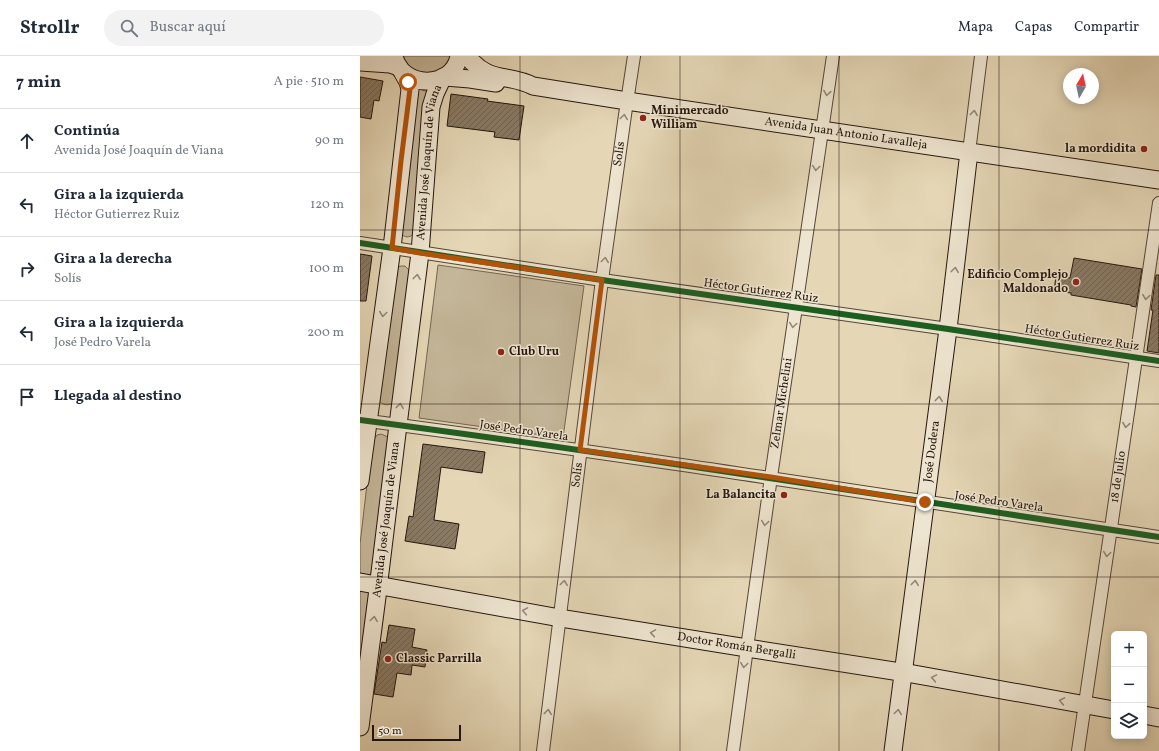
<!DOCTYPE html>
<html lang="es">
<meta charset="utf-8">
<style>
body{margin:0;font-family:Vollkorn,serif;background:#f2f2f3;color:#1f2937}
.controls{position:absolute;right:12px;bottom:12px;display:grid;overflow:hidden;border-radius:6px;box-shadow:0 2px 10px #0003}
.controls button{width:36px;height:36px;display:grid;place-items:center;padding:0;border:0;border-bottom:1px solid #e0e1e3;background:#fff;color:#1f2937;font:20px sans-serif}
.compass{position:absolute;left:703px;top:12px;width:36px;height:36px;border-radius:50%;background:#fff;box-shadow:0 2px 10px #0003;rotate:9deg}
.scale{position:absolute;left:12px;bottom:10px;width:89px;box-sizing:border-box;padding-left:4px;border:2px solid #25160e;border-top:0;font-size:11px;line-height:14px;white-space:nowrap;color:#25160e;-webkit-text-stroke:3px #eee5d0;paint-order:stroke}
.stop{position:absolute;width:12px;height:12px;margin:-9px;border:3px solid #b45309;border-radius:50%;background:#fff}
.stop.end{background:#b45309;border-color:#fff;box-shadow:0 1px 4px #0008}
.list{margin:0;padding:0;list-style:none}
h2{display:flex;justify-content:space-between;align-items:center;height:52px;margin:0;padding:0 16px;font-size:17px}
h2 small{font-size:13px;font-weight:400;color:#747a83}
.list li{display:grid;grid-template-columns:26px 1fr auto;gap:12px;align-items:center;box-sizing:border-box;height:64px;padding:0 16px;border-top:1px solid #e0e1e3}
.list b{display:block;font-size:15px;white-space:nowrap}
.list p{margin:0;font-size:13px;white-space:nowrap;color:#747a83}
.list em{font-size:13px;font-style:normal;color:#747a83}
.icon{flex:none;width:22px;height:22px;fill:none;stroke:currentColor;stroke-width:2;stroke-linecap:round;stroke-linejoin:round}
.map{position:relative;flex:none;width:799px;height:695px;overflow:hidden}
header{display:flex;align-items:center;gap:24px;box-sizing:border-box;height:56px;padding:0 20px;background:#fff;border-bottom:1px solid #e0e1e3}
header strong{font-size:19px}
nav{display:flex;gap:22px;margin-inline-start:auto;font-size:14px}
.search{width:280px;height:36px;background:#f2f2f3;display:flex;align-items:center;gap:10px;box-sizing:border-box;padding:0 14px;border-radius:22px;color:#747a83;font-size:15px}
main{display:flex}
aside{flex:1;background:#fff}
.map>svg:first-child{display:block}
</style>
<header>
<strong>Strollr</strong>
<div class="search"><svg class="icon" aria-label="search" viewBox="0 0 24 24"><circle cx="10" cy="10" r="6"/><path d="M15 15l6 6"/></svg>Buscar aquí</div>
<nav><a>Mapa</a><a>Capas</a><a>Compartir</a></nav>
</header>
<main>
<aside>
<h2>7 min<small>A pie · 510 m</small></h2>
<ul class="list">
<li><svg class="icon" aria-label="ahead" viewBox="0 0 24 24"><path d="M12 20V5M6 11l6-6 6 6"/></svg><div><b>Continúa</b><p>Avenida José Joaquín de Viana</p></div><em>90 m</em></li>
<li><svg class="icon" aria-label="left" viewBox="0 0 24 24"><path d="M17 20v-9H6M10 6l-5 5 5 5"/></svg><div><b>Gira a la izquierda</b><p>Héctor Gutierrez Ruiz</p></div><em>120 m</em></li>
<li><svg class="icon" aria-label="right" viewBox="0 0 24 24"><path d="M7 20v-9h11M14 6l5 5-5 5"/></svg><div><b>Gira a la derecha</b><p>Solís</p></div><em>100 m</em></li>
<li><svg class="icon" aria-label="left" viewBox="0 0 24 24"><path d="M17 20v-9H6M10 6l-5 5 5 5"/></svg><div><b>Gira a la izquierda</b><p>José Pedro Varela</p></div><em>200 m</em></li>
<li><svg class="icon" aria-label="arrive" viewBox="0 0 24 24"><path d="M6 21V4h12l-3 4 3 4H6"/></svg><div><b>Llegada al destino</b></div></li>
</ul>
</aside>
<div class="map">
<svg width="799" height="695" viewBox="0 0 799 695">
<defs>
<pattern id="building-hatch" width="6" height="6" patternUnits="userSpaceOnUse"><rect width="6" height="6" fill="#897a65"/><path d="M-1 1l2-2M0 6l6-6M5 7l2-2" fill="none" stroke="#706352"/></pattern>
</defs>
<rect width="100%" height="100%" fill="#e5d7b6"/>
<filter id="stains"><feTurbulence type="fractalNoise" baseFrequency=".005" numOctaves="4"/><feColorMatrix values="0 0 0 0 .2 0 0 0 0 .09 0 0 0 0 .02 0 0 0 .5 -.17"/></filter>
<radialGradient id="worn" r=".72"><stop offset=".6" stop-color="#630" stop-opacity="0"/><stop offset="1" stop-color="#630" stop-opacity=".3"/></radialGradient>
<g fill="#c4b699" stroke="#746654">
<polygon points="43,0 95,0 85,16 57,17 47,8"/>
<path d="M56 32 65 35H71L54 178C49 182 45 182 40 177Z"/>
<polygon points="78,209 224,230 203,382 59,362"/>
<path d="M41 210H45L50 215 33 347C28 350 23 349 19 345L37 211Z"/>
<polygon points="21,378 28,381 14,522 0,521 0,488 12,386 17,379"/>
<polygon points="0,533 12,534 0,629"/>
</g>
<g fill="url(#building-hatch)" stroke="#25160e">
<polygon points="0,21 23,25 19,45 14,44 11,63 0,61"/>
<polygon points="91,38 128,43 127,45 164,50 159,84 134,81 135,76 87,70"/>
<polygon points="0,198 12,200 6,245 0,245"/>
<polygon points="714,202 782,213 776,251 771,250 771,249 711,239 711,237 694,235 696,220 710,222"/>
<polygon points="796,219 799,219 799,297 787,295 793,254 791,254"/>
<polygon points="63,388 125,396 122,417 81,411 74,464 99,468 95,493 45,485 49,460 53,461"/>
<polygon points="29,569 55,573 52,591 67,594 65,611 52,609 51,619 37,617 33,641 14,638 22,586 26,587"/>
</g>
<g fill="none" stroke-linecap="round" stroke-linejoin="round">
<g stroke="#554638" stroke-width="14">
<g id="street">
<polyline points="609,96 621,0"/>
<polyline points="0,187 242,224 588,273 799,305"/>
<path d="M1 364C268 399 533 441 799 481"/>
<path id="s1" d="M183 695 242 224 265 59 274 0"/>
<path id="s2" d="M373 695 387 592 411 421 473 0"/>
<path id="s3" d="M718 695 799 147"/>
</g>
</g>
<g stroke="#25160e" stroke-width="19">
<g id="secondary">
<path d="M34 0C41 33 93 34 99 0"/>
<path id="s4" d="M107 0C129 28 147 17 173 30L267 45 799 124"/>
<polyline points="0,6 30,8 39,11"/>
<polyline points="85,21 110,23 136,27"/>
<polyline points="0,425 32,192 50,33 48,26 43,17"/>
<path id="s5" d="M0 526 200 562 387 592 553 618 754 654"/>
<polyline points="784,659 799,662"/>
<path id="s6" d="M0 671 17 541 38 369 60 197 71 51 75 38 83 21"/>
<path id="s7" d="M533 695 588 273 609 96"/>
</g>
</g>
<use href="#street" stroke="#eee5d0" stroke-width="12"/>
<use href="#secondary" stroke="#eee5d0" stroke-width="17"/>
<g stroke="#eee5d0" stroke-width="8">
<g id="cycleway">
<polyline points="0,187 242,224 588,273 799,305"/>
<path d="M0 364C267 399 533 441 799 481"/>
</g>
</g>
<use href="#cycleway" stroke="#1b5e20" stroke-width="6"/>
</g>
<defs><path id="oneway-chevron" d="M-2-3.5L2.5 0L-2 3.5" fill="none" stroke-width="1.6" stroke-linecap="round" stroke-linejoin="round"/></defs>
<g stroke="#948879">
<use href="#oneway-chevron" transform="translate(467 37) rotate(99)"/>
<use href="#oneway-chevron" transform="translate(614 57) rotate(-83)"/>
<use href="#oneway-chevron" transform="translate(264 61) rotate(-82)"/>
<use href="#oneway-chevron" transform="translate(456 112) rotate(98)"/>
<use href="#oneway-chevron" transform="translate(245 204) rotate(-82)"/>
<use href="#oneway-chevron" transform="translate(595 214) rotate(-83)"/>
<use href="#oneway-chevron" transform="translate(57 221) rotate(-83)"/>
<use href="#oneway-chevron" transform="translate(786 241) rotate(98)"/>
<use href="#oneway-chevron" transform="translate(23 258) rotate(98)"/>
<use href="#oneway-chevron" transform="translate(433 269) rotate(98)"/>
<use href="#oneway-chevron" transform="translate(579 343) rotate(-83)"/>
<use href="#oneway-chevron" transform="translate(40 350) rotate(-83)"/>
<use href="#oneway-chevron" transform="translate(766 369) rotate(99)"/>
<use href="#oneway-chevron" transform="translate(405 467) rotate(98)"/>
<use href="#oneway-chevron" transform="translate(747 498) rotate(98)"/>
<use href="#oneway-chevron" transform="translate(204 527) rotate(-83)"/>
<use href="#oneway-chevron" transform="translate(555 527) rotate(-83)"/>
<use href="#oneway-chevron" transform="translate(165 555) rotate(-170)"/>
<use href="#oneway-chevron" transform="translate(14 563) rotate(-82)"/>
<use href="#oneway-chevron" transform="translate(293 577) rotate(-171)"/>
<use href="#oneway-chevron" transform="translate(384 609) rotate(97)"/>
<use href="#oneway-chevron" transform="translate(574 622) rotate(-170)"/>
<use href="#oneway-chevron" transform="translate(702 645) rotate(-170)"/>
<use href="#oneway-chevron" transform="translate(188 656) rotate(-83)"/>
<use href="#oneway-chevron" transform="translate(538 656) rotate(-82)"/>
</g>
<g fill="none" stroke-linecap="round" stroke-linejoin="round">
<polyline stroke="#b45309" stroke-width="5" points="48,26 50,33 41,105 32,192 60,197 242,224 220,394 411,421 565,446"/>
</g>
<path fill="none" stroke="#25160e" stroke-width="1" stroke-opacity="0.55" d="M160 0V695M320 0V695M479 0V695M639 0V695M0 174H799M0 348H799M0 521H799"/>
<g fill="#8f2418" stroke="#eee5d0" stroke-width="1.5">
<circle cx="283" cy="62" r="4"/>
<circle cx="784" cy="93" r="4"/>
<circle cx="716" cy="226" r="4"/>
<circle cx="141" cy="296" r="4"/>
<circle cx="424" cy="439" r="4"/>
<circle cx="28" cy="603" r="4"/>
</g>
<g text-anchor="middle" dominant-baseline="central" stroke-width="3" stroke-linejoin="round" paint-order="stroke">
<g font-size="12" font-weight="bold" fill="#25160e" stroke="#eee5d0" text-anchor="start">
<text x="291" y="55">Minimercado<tspan x="291" dy="14">William</tspan></text>
<text x="776" y="93" text-anchor="end">la mordidita</text>
<text x="708" y="219" text-anchor="end">Edificio Complejo<tspan x="708" dy="14">Maldonado</tspan></text>
<text x="149" y="296">Club Uru</text>
<text x="416" y="439" text-anchor="end">La Balancita</text>
<text x="36" y="603">Classic Parrilla</text>
</g>
<g font-size="12" fill="#25160e" stroke="#eee5d0">
<text stroke="none"><textPath href="#s4" startOffset="391">Avenida Juan Antonio Lavalleja</textPath></text>
<text stroke="none"><textPath href="#s1" startOffset="602">Solís</textPath></text>
<text stroke="none"><textPath href="#s6" startOffset="569">Avenida José Joaquín de Viana</textPath></text>
<text transform="translate(401 235) rotate(8)">Héctor Gutierrez Ruiz</text>
<text transform="translate(722 282) rotate(9)">Héctor Gutierrez Ruiz</text>
<text stroke="none"><textPath href="#s2" startOffset="351">Zelmar Michelini</textPath></text>
<text transform="translate(164 375) rotate(8)">José Pedro Varela</text>
<text stroke="none"><textPath href="#s7" startOffset="302">José Dodera</textPath></text>
<text stroke="none"><textPath href="#s1" startOffset="278">Solís</textPath></text>
<text stroke="none"><textPath href="#s3" startOffset="277">18 de Julio</textPath></text>
<text transform="translate(639 446) rotate(8)">José Pedro Varela</text>
<text stroke="none"><textPath href="#s6" startOffset="209">Avenida José Joaquín de Viana</textPath></text>
<text stroke="none"><textPath href="#s5" startOffset="382">Doctor Román Bergalli</textPath></text>
</g>
</g>
<rect width="100%" height="100%" filter="url(#stains)"/>
<rect width="100%" height="100%" fill="url(#worn)"/>
</svg>
<div class="controls">
<button>+</button>
<button>−</button>
<button><svg class="icon" aria-label="layers" viewBox="0 0 24 24"><path d="M12 4l9 5-9 5-9-5zM3 14l9 5 9-5"/></svg></button>
</div>
<svg class="compass" viewBox="-18 -18 36 36"><path d="M0-13l5 13h-10z" fill="#e53935"/><path d="M0 13l5-13h-10z" fill="#747a83"/></svg>
<div class="scale">50 m</div>
<div class="stop" style="left:48px;top:26px"></div>
<div class="stop end" style="left:565px;top:446px"></div>
</div>
</main>
